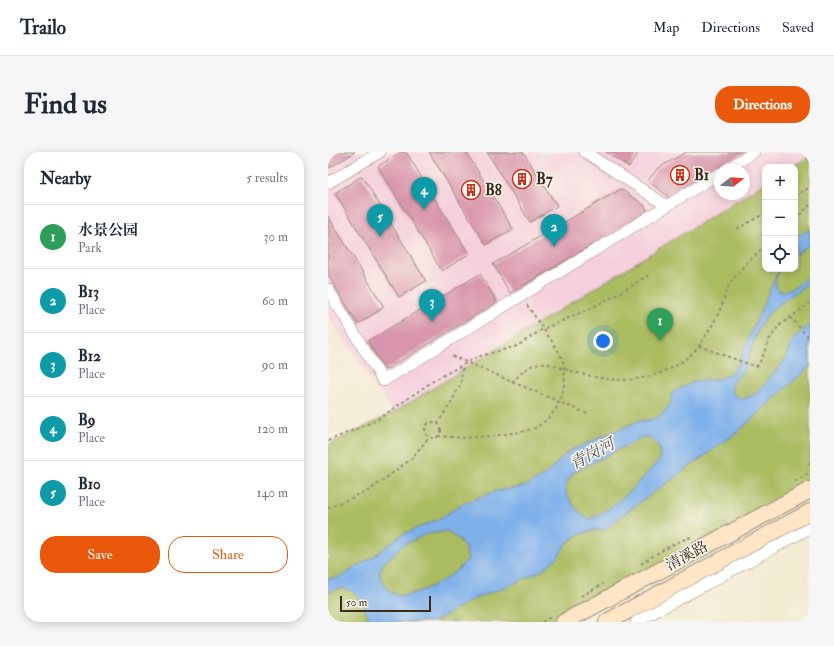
<!DOCTYPE html>
<meta charset="utf-8">
<style>
body{margin:0;font-family:"IM FELL Double Pica","Noto Serif SC",serif;background:#f6f6f7;color:#1f2937}
.controls{position:absolute;right:12px;top:12px;display:grid;overflow:hidden;border-radius:8px;box-shadow:0 2px 10px #0003}
.controls button{width:36px;height:36px;display:grid;place-items:center;padding:0;border:0;border-bottom:1px solid #e0e1e3;background:#fff;color:#1f2937;font:20px sans-serif}
.compass{position:absolute;left:386px;top:12px;width:36px;height:36px;border-radius:50%;background:#fff;box-shadow:0 2px 10px #0003;rotate:73deg}
.scale{position:absolute;left:12px;bottom:10px;width:91px;box-sizing:border-box;padding-left:4px;border:2px solid #3b2a1e;border-top:0;font-size:11px;line-height:14px;white-space:nowrap;color:#3b2a1e;-webkit-text-stroke:3px #fbf7ec;paint-order:stroke}
.you{position:absolute;left:275px;top:189px;width:14px;height:14px;margin:-10px;border:3px solid #fff;border-radius:50%;background:#1a73e8;box-shadow:0 0 0 6px #1a73e833}
.badge{display:grid;place-items:center;width:26px;height:26px;border-radius:50%;background:#ea580c;color:#fff;font-size:13px;font-weight:700}
.pin{position:absolute;translate:-50% -33px;filter:drop-shadow(0 1px 2px #0008)}
.pin::after{content:'';position:absolute;top:21px;width:14px;height:12px;background:inherit;clip-path:polygon(0 0,100% 0,50% 100%)}
.list{margin:0;padding:0;list-style:none}
h2{display:flex;justify-content:space-between;align-items:center;height:52px;margin:0;padding:0 16px;font-size:17px}
h2 small{font-size:13px;font-weight:400;color:#747a83}
.list li{display:grid;grid-template-columns:26px 1fr auto;gap:12px;align-items:center;box-sizing:border-box;height:64px;padding:0 16px;border-top:1px solid #e0e1e3}
.list b{display:block;font-size:15px;white-space:nowrap}
.list p{margin:0;font-size:13px;white-space:nowrap;color:#747a83}
.list em{font-size:13px;font-style:normal;color:#747a83}
.actions{display:flex;gap:8px;padding:12px 16px}
.actions a{flex:1;padding:9px 0;border:1px solid #ea580c;border-radius:16px;text-align:center;font-size:14px;color:#ea580c}
.actions .main{background:#ea580c;color:#fff}
.icon{flex:none;width:22px;height:22px;fill:none;stroke:currentColor;stroke-width:2;stroke-linecap:round;stroke-linejoin:round}
.map{position:relative;flex:none;width:482px;height:470px;overflow:hidden;border-radius:16px}
header{display:flex;align-items:center;gap:24px;box-sizing:border-box;height:56px;padding:0 20px;background:#fff;border-bottom:1px solid #e0e1e3}
header strong{font-size:19px}
nav{display:flex;gap:22px;margin-inline-start:auto;font-size:14px}
.intro{display:flex;align-items:center;justify-content:space-between;box-sizing:border-box;height:96px;padding:0 24px}
h1{margin:0;font-size:28px}
.button{padding:10px 18px;border-radius:16px;background:#ea580c;color:#fff;font-size:14px;font-weight:700}
main{display:flex;gap:24px;padding:0 24px}
aside{flex:1;background:#fff;border-radius:16px;box-shadow:0 2px 10px #0003}
.map>svg:first-child{display:block}
</style>
<header>
<strong>Trailo</strong>
<nav><a>Map</a><a>Directions</a><a>Saved</a></nav>
</header>
<div class="intro"><h1>Find us</h1><a class="button">Directions</a></div>
<main>
<aside>
<h2>Nearby<small>5 results</small></h2>
<ul class="list">
<li><span class="badge" style="background:#2e9e5b">1</span><div><b>水景公园</b><p>Park</p></div><em>30 m</em></li>
<li><span class="badge" style="background:#0f9aa8">2</span><div><b>B13</b><p>Place</p></div><em>60 m</em></li>
<li><span class="badge" style="background:#0f9aa8">3</span><div><b>B12</b><p>Place</p></div><em>90 m</em></li>
<li><span class="badge" style="background:#0f9aa8">4</span><div><b>B9</b><p>Place</p></div><em>120 m</em></li>
<li><span class="badge" style="background:#0f9aa8">5</span><div><b>B10</b><p>Place</p></div><em>140 m</em></li>
</ul>
<div class="actions"><a class="main">Save</a><a>Share</a></div>
</aside>
<div class="map">
<svg width="482" height="470" viewBox="0 0 482 470">
<rect width="100%" height="100%" fill="#fbf7ec"/>
<filter id="ink" filterUnits="userSpaceOnUse"><feTurbulence type="fractalNoise" baseFrequency=".025" numOctaves="2"/><feDisplacementMap in="SourceGraphic" scale="8" xChannelSelector="R" yChannelSelector="G"/><feConvolveMatrix kernelMatrix="1 2 1 2 8 2 1 2 1" color-interpolation-filters="sRGB"/></filter>
<filter id="wash" filterUnits="userSpaceOnUse"><feTurbulence type="fractalNoise" baseFrequency=".012" numOctaves="4" result="noise"/><feDisplacementMap in="SourceGraphic" scale="16" xChannelSelector="R" yChannelSelector="G"/><feGaussianBlur stdDeviation="0.9" result="paint"/><feColorMatrix in="noise" values="0 0 0 0 0 0 0 0 0 0 0 0 0 0 0 0 0 1.4 0 .05"/><feComposite in="paint" operator="in"/></filter>
<g filter="url(#wash)">
<rect width="100%" height="100%" fill="#f3ead2"/>
<path fill="#f5cfdb" fill-rule="evenodd" d="M0 0H482V4L464 15H437V31L65 261 0 163ZM392 18H416V42H392Z"/>
<polygon fill="#aabc60" stroke="#72733f" points="482,4 482,338 236,470 0,470 0,293 65,261 437,31 437,117 467,117 467,15 464,15"/>
<g fill="#7eb0ea" stroke="#5c6d84" fill-rule="evenodd">
<path d="M482 78V92L467 103C467 87 466 84 482 78Z"/>
<path d="M451 117H453C447 123 446 133 451 139 464 140 472 131 482 123V130C468 140 453 150 441 161 428 174 423 201 416 217 413 224 402 229 404 237 404 243 409 245 414 247L428 242 458 206 466 186 482 172V214L411 279 297 361 276 378H267L253 382 242 388 236 395 231 404 215 418 185 432 146 447 106 470H38L40 465 35 450 24 439 14 436 0 440V427L14 424 46 404 73 383 111 367 136 351 168 339 198 334 218 322 241 299 310 269C322 269 333 266 340 255 343 251 344 244 345 240L367 229 391 227 405 219 412 209 416 196ZM315 285C329 287 333 295 331 308 311 330 289 356 261 367 248 360 243 351 237 337L240 328 246 320ZM119 379C132 387 137 391 140 407 135 412 130 418 124 422 113 431 79 448 66 442 58 439 55 429 51 422L55 412 75 393 99 382Z"/>
</g>
<g id="blocks">
<g fill="#d895ab">
<polygon points="0,0 27,0 1,16"/>
<polygon points="73,0 78,0 141,102 114,119 50,14"/>
<polygon points="101,0 138,0 185,77 158,93"/>
<polygon points="159,0 195,0 229,54 202,70"/>
<polygon points="278,0 311,0 301,15"/>
<polygon points="358,0 416,0 342,46 320,29 329,17"/>
<polygon points="34,24 98,129 71,145 7,41"/>
<polygon points="293,37 316,53 320,60 182,141 165,112"/>
<polygon points="0,64 56,155 30,172 0,123"/>
<polygon points="152,122 169,150 57,218 40,189"/>
</g>
</g>
</g>
<g filter="url(#ink)">
<use href="#blocks" fill-opacity="0" stroke="#978a78" stroke-width="1"/>
<g fill="none" stroke-linecap="round" stroke-linejoin="round">
<g stroke="#978a78" stroke-width="12">
<g id="street">
<polyline points="257,0 339,54"/>
<polyline points="397,18 426,0"/>
<polyline points="0,31 52,0"/>
<polyline points="0,137 55,229 392,21"/>
<polyline points="308,470 482,376"/>
</g>
</g>
<g stroke="#978a78" stroke-width="18">
<g id="secondary">
<polyline points="236,470 482,338"/>
<polyline points="279,470 482,360"/>
</g>
</g>
<g stroke="#978a78" stroke-width="2" stroke-dasharray="3 3" stroke-linecap="butt">
<polyline points="467,44 482,35"/>
<polyline points="467,67 482,53"/>
<polyline points="409,77 437,61"/>
<polyline points="462,165 482,187"/>
<polyline points="371,194 423,213 429,214 433,208 441,188 451,174 482,151"/>
<polyline points="124,204 262,263"/>
<path d="M184 230C194 221 203 210 217 211 263 225 300 239 347 214 355 209 367 201 372 192 380 181 388 168 393 155 396 149 397 141 400 135 409 119 424 106 437 94"/>
<circle cx="105" cy="278" r="8"/>
<polyline points="109,272 123,251 133,231 135,212"/>
<polyline points="110,284 137,286 163,284 193,280 207,276 220,267 230,254 235,240 237,226 236,212 231,200 199,153"/>
<polyline points="0,289 49,268 105,229 149,205 189,194 215,177 259,158 292,141 320,123"/>
<polyline points="480,313 482,310"/>
<polyline points="467,329 482,321"/>
<polyline points="0,356 42,338 83,307 101,285"/>
<path d="M313 412C329 401 345 391 363 385"/>
<polyline points="253,444 275,432"/>
<polyline points="214,470 223,465"/>
</g>
<use href="#street" stroke="#fff" stroke-width="11"/>
<use href="#secondary" stroke="#fde5c5" stroke-width="16"/>
</g>
</g>
<defs>
<g id="building-ring" transform="scale(1)"><circle r="9.5" fill="#fbf7ec" stroke="#c8321e" stroke-width="1.5"/><path d="M-4-6H4V6H1V3H-1V6H-4ZM-2.5-4.3h1.7v1.8h-1.7ZM.8-4.3h1.7v1.8H.8ZM-2.5-1h1.7V.8h-1.7ZM.8-1h1.7V.8H.8Z" fill="#c8321e"/></g>
</defs>
<g fill-rule="evenodd">
<use href="#building-ring" x="352" y="23"/>
<use href="#building-ring" x="194" y="27"/>
<use href="#building-ring" x="143" y="38"/>
</g>
<g text-anchor="middle" dominant-baseline="central" stroke-width="3" stroke-linejoin="round" paint-order="stroke">
<g font-size="15" font-weight="bold" fill="#3b2a1e" stroke="#fbf7ec" text-anchor="start">
<text x="366" y="23">B1</text>
<text x="208" y="27">B7</text>
<text x="157" y="38">B8</text>
</g>
<g font-size="15" fill="#3b2a1e" stroke="#fbf7ec">
<text transform="translate(359 404) rotate(-28)">清溪路</text>
</g>
<g font-size="16" font-style="italic" fill="#525965" stroke="#fbf7ec">
<text transform="translate(264 302) rotate(-28)">青岗河</text>
</g>
</g>
</svg>
<div class="controls">
<button>+</button>
<button>−</button>
<button><svg class="icon" aria-label="locate" viewBox="0 0 24 24"><circle cx="12" cy="12" r="6"/><path d="M12 2v4M12 18v4M2 12h4M18 12h4"/></svg></button>
</div>
<svg class="compass" viewBox="-18 -18 36 36"><path d="M0-13l5 13h-10z" fill="#e53935"/><path d="M0 13l5-13h-10z" fill="#747a83"/></svg>
<div class="scale">50 m</div>
<div class="you"></div>
<div class="pin badge" style="left:332px;top:189px;background:#2e9e5b">1</div>
<div class="pin badge" style="left:226px;top:95px;background:#0f9aa8">2</div>
<div class="pin badge" style="left:104px;top:170px;background:#0f9aa8">3</div>
<div class="pin badge" style="left:96px;top:58px;background:#0f9aa8">4</div>
<div class="pin badge" style="left:52px;top:85px;background:#0f9aa8">5</div>
</div>
</main>
